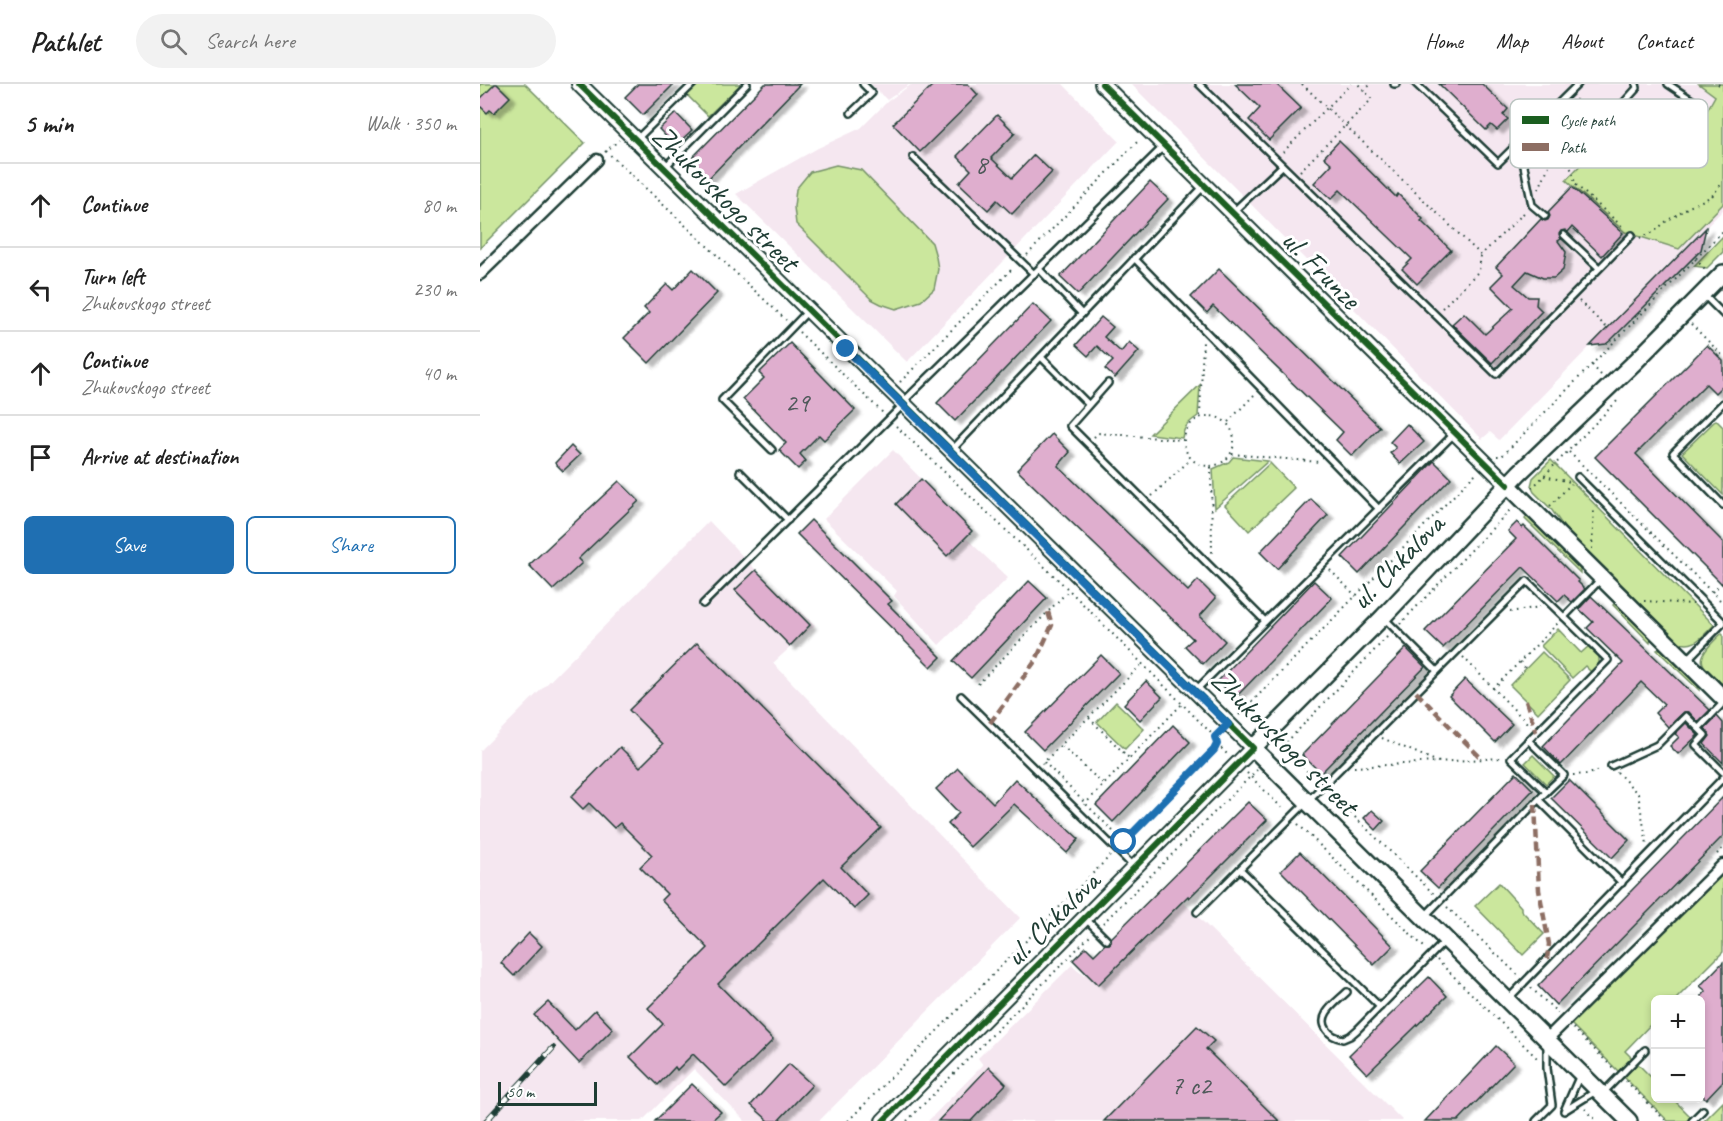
<!DOCTYPE html>
<meta charset="utf-8">
<style>
body{margin:0;font-family:Caveat,sans-serif;background:#f2f2f2;color:#222}
.controls{position:absolute;right:18px;bottom:18px;display:grid;overflow:hidden;border-radius:9px;box-shadow:0 3px 9px #0003}
.controls button{width:54px;height:54px;display:grid;place-items:center;padding:0;border:0;border-bottom:2px solid #e0e0e0;background:#fff;color:#222;font:30px sans-serif}
.scale{position:absolute;left:18px;bottom:15px;width:99px;box-sizing:border-box;padding-left:6px;border:3px solid #1f3d34;border-top:0;font-size:16px;line-height:21px;white-space:nowrap;color:#1f3d34;-webkit-text-stroke:4px #fff;paint-order:stroke}
.stop{position:absolute;width:18px;height:18px;margin:-14px;border:4px solid #1f6fb2;border-radius:50%;background:#fff}
.stop.end{background:#1f6fb2;border-color:#fff;box-shadow:0 2px 6px #0008}
.list{margin:0;padding:0;list-style:none}
h2{display:flex;justify-content:space-between;align-items:center;height:78px;margin:0;padding:0 24px;font-size:26px}
h2 small{font-size:20px;font-weight:400;color:#767676}
.list li{display:grid;grid-template-columns:39px 1fr auto;gap:18px;align-items:center;box-sizing:border-box;height:84px;padding:0 24px;border-top:2px solid #e0e0e0}
.list b{display:block;font-size:22px;white-space:nowrap}
.list p{margin:0;font-size:20px;white-space:nowrap;color:#767676}
.list em{font-size:20px;font-style:normal;color:#767676}
.actions{display:flex;gap:12px;padding:18px 24px}
.actions a{flex:1;padding:14px 0;border:2px solid #1f6fb2;border-radius:9px;text-align:center;font-size:21px;color:#1f6fb2}
.actions .main{background:#1f6fb2;color:#fff}
.icon{flex:none;width:33px;height:33px;fill:none;stroke:currentColor;stroke-width:2;stroke-linecap:round;stroke-linejoin:round}
.map{position:relative;flex:none;width:1243px;height:1037px;overflow:hidden}
header{display:flex;align-items:center;gap:36px;box-sizing:border-box;height:84px;padding:0 30px;background:#fff;border-bottom:2px solid #e0e0e0}
header strong{font-size:28px}
nav{display:flex;gap:33px;margin-inline-start:auto;font-size:21px}
.search{width:420px;height:54px;background:#f2f2f2;display:flex;align-items:center;gap:15px;box-sizing:border-box;padding:0 21px;border-radius:33px;color:#767676;font-size:22px}
main{display:flex}
aside{flex:1;background:#fff}
.map>svg:first-child{display:block}
</style>
<header>
<strong>Pathlet</strong>
<div class="search"><svg class="icon" aria-label="search" viewBox="0 0 24 24"><circle cx="10" cy="10" r="6"/><path d="M15 15l6 6"/></svg>Search here</div>
<nav><a>Home</a><a>Map</a><a>About</a><a>Contact</a></nav>
</header>
<main>
<aside>
<h2>5 min<small>Walk · 350 m</small></h2>
<ul class="list">
<li><svg class="icon" aria-label="ahead" viewBox="0 0 24 24"><path d="M12 20V5M6 11l6-6 6 6"/></svg><div><b>Continue</b></div><em>80 m</em></li>
<li><svg class="icon" aria-label="left" viewBox="0 0 24 24"><path d="M17 20v-9H6M10 6l-5 5 5 5"/></svg><div><b>Turn left</b><p>Zhukovskogo street</p></div><em>230 m</em></li>
<li><svg class="icon" aria-label="ahead" viewBox="0 0 24 24"><path d="M12 20V5M6 11l6-6 6 6"/></svg><div><b>Continue</b><p>Zhukovskogo street</p></div><em>40 m</em></li>
<li><svg class="icon" aria-label="arrive" viewBox="0 0 24 24"><path d="M6 21V4h12l-3 4 3 4H6"/></svg><div><b>Arrive at destination</b></div></li>
</ul>
<div class="actions"><a class="main">Save</a><a>Share</a></div>
</aside>
<div class="map">
<svg width="1243" height="1037" viewBox="0 0 1243 1037">
<defs>
<filter id="shadow"><feDropShadow dx="6" dy="4" stdDeviation="1.5" flood-color="#0004"/></filter>
</defs>
<rect width="100%" height="100%" fill="#fff"/>
<filter id="ink" filterUnits="userSpaceOnUse"><feTurbulence type="fractalNoise" baseFrequency=".0167" numOctaves="2"/><feDisplacementMap in="SourceGraphic" scale="12" xChannelSelector="R" yChannelSelector="G"/><feConvolveMatrix kernelMatrix="1 2 1 2 8 2 1 2 1" color-interpolation-filters="sRGB"/></filter>
<g filter="url(#ink)">
<g fill="#f5e7f0">
<polygon points="391,0 430,0 407,16"/>
<polygon points="432,0 583,0 639,57 427,278 256,110 338,64 381,44 408,17"/>
<polygon points="651,0 1243,0 1243,126 1019,356 1010,348 1002,355 759,108"/>
<polygon points="413,366 492,447 486,454 528,494 459,561 414,512 417,507 344,435"/>
<polygon points="229,437 276,486 335,541 293,579 540,834 339,1037 265,1037 214,985 162,1037 0,1037 0,667"/>
<polygon points="691,806 923,1037 448,1037 503,981 498,974 592,881 604,891"/>
</g>
<g fill="#cbe79d" stroke="#759268" stroke-width="1.5">
<polygon points="0,0 45,0 105,59 0,164"/>
<polygon points="219,0 261,0 228,32 207,11"/>
<polygon points="1219,0 1243,0 1243,120 1199,165 1145,148 1086,96 1110,71 1142,64 1181,25 1216,46 1235,12"/>
<polygon points="356,81 381,86 452,159 456,173 458,185 454,205 441,217 416,225 401,220 391,215 316,140 314,123 316,105 330,88"/>
<polygon points="1243,152 1243,168 1227,184 1214,182"/>
<path d="M720 301 718 332C709 338 704 342 702 354L670 350Z"/>
<polygon points="1236,336 1243,343 1243,411 1202,369"/>
<polygon points="753,373 788,377 735,424 733,385 749,378"/>
<path d="M1071 376 1234 541C1222 553 1213 566 1196 557L1088 449 1071 425 1054 408 1051 402 1053 394Z"/>
<polygon points="790,379 814,404 769,447 745,421"/>
<polygon points="1046,433 1050,434 1100,483 1100,489 1045,435"/>
<polygon points="1134,520 1137,520 1171,553 1170,559 1133,521"/>
<polygon points="1078,545 1101,569 1109,562 1119,572 1119,580 1111,588 1105,582 1092,594 1061,562"/>
<path d="M1242 549 1243 551V603C1217 577 1214 576 1242 549Z"/>
<polygon points="1182,564 1219,601 1219,606 1177,566"/>
<polygon points="1062,568 1090,596 1058,629 1030,601"/>
<polygon points="636,618 664,645 645,665 617,638"/>
<polygon points="1053,671 1074,692 1066,700 1045,679"/>
<polygon points="1243,787 1243,868 1196,915 1176,916 1175,936 1145,967 1175,997 1176,1014 1193,1015 1215,1037 1188,1037 1091,940"/>
<polygon points="1019,799 1041,823 1041,826 1064,850 1043,871 995,822"/>
<polygon points="1243,1018 1243,1037 1224,1037"/>
</g>
<g fill="#dfaece" stroke="#1f3d34" stroke-width="1.5" filter="url(#shadow)">
<polygon points="15,0 17,0 30,13 14,29 10,26 7,29 0,22 0,15"/>
<polygon points="158,0 194,0 163,31 145,13"/>
<polygon points="285,0 320,0 228,95 209,77"/>
<polygon points="454,0 488,0 498,11 440,68 413,40"/>
<polygon points="755,0 796,0 821,24 789,56 769,36 780,24"/>
<polygon points="959,0 1002,0 1028,25 1023,31 1028,35 1017,46 1011,41 1006,46"/>
<polygon points="196,29 212,46 195,62 179,45"/>
<polygon points="517,31 535,49 511,74 532,94 554,71 572,88 532,130 517,116 508,126 479,99 491,86 477,72"/>
<polygon points="859,57 916,113 918,110 943,135 941,137 971,166 937,200 922,185 932,175 860,106 851,115 834,99 852,80 844,73"/>
<polygon points="670,98 688,115 598,210 580,193"/>
<polygon points="1092,103 1143,149 1122,172 1092,143 1088,148 1085,146 1081,147 1079,150 1081,155 1078,157 1086,168 1083,186 1074,194 1063,194 1047,187 1034,201 1048,213 1057,213 1056,221 1062,227 1012,279 972,240 984,229 1005,250 1033,224 1011,202 1023,190 1016,183 1061,135 1065,137 1068,136 1070,132 1068,128"/>
<polygon points="1226,144 1221,166 1131,256 1126,260 1110,262"/>
<polygon points="213,185 237,209 169,279 144,254 169,229 164,224 187,200 193,206"/>
<polygon points="739,185 900,343 872,372 856,356 863,348 733,222 727,229 711,213"/>
<polygon points="553,220 571,237 475,337 457,319"/>
<polygon points="621,233 633,243 624,253 641,268 649,258 659,267 635,294 625,285 633,277 617,262 608,272 596,261"/>
<polygon points="310,259 375,326 344,356 339,351 320,370 326,377 318,385 299,366 306,359 263,315 284,294 279,289"/>
<polygon points="1227,261 1243,277 1243,301 1235,309 1226,300 1156,370 1243,458 1243,501 1115,373"/>
<polygon points="927,340 944,358 920,380 910,369 916,364 910,358"/>
<polygon points="572,350 590,368 578,382 708,507 718,496 736,514 720,532 745,557 723,580 705,562 713,555 537,386"/>
<polygon points="91,362 100,371 83,387 75,379"/>
<polygon points="954,377 971,394 879,490 862,473"/>
<polygon points="441,395 492,447 467,472 416,420"/>
<polygon points="139,397 159,417 98,475 102,479 73,506 49,481"/>
<polygon points="831,415 848,431 797,485 780,468"/>
<polygon points="331,436 412,517 408,520 461,573 451,583 317,450"/>
<polygon points="1037,438 1042,444 1044,442 1099,497 1098,498 1105,505 1092,518 1084,511 1078,517 1043,483 963,564 945,547 1036,455 1028,447"/>
<polygon points="276,486 330,541 310,562 255,506"/>
<polygon points="549,497 567,514 491,594 473,577"/>
<polygon points="834,497 852,514 755,614 738,597"/>
<polygon points="1111,512 1230,626 1218,638 1209,628 1204,628 1188,643 1175,629 1184,620 1161,598 1081,681 1063,662 1143,579 1107,544 1113,538 1099,525"/>
<polygon points="217,559 401,744 361,783 388,811 374,825 344,794 238,900 293,956 246,1003 213,970 197,986 195,983 178,1001 150,973 183,940 168,924 228,864 181,816 187,810 160,783 172,771 140,739 134,744 109,719 103,725 91,713 140,663 160,683 183,660 149,626"/>
<polygon points="926,564 945,583 841,689 822,671"/>
<polygon points="621,571 639,589 563,666 545,648"/>
<polygon points="985,595 1032,640 1015,658 969,612"/>
<polygon points="666,597 682,613 660,636 644,620"/>
<polygon points="1237,632 1243,639 1243,679 1224,660 1230,652 1225,644"/>
<polygon points="1206,639 1218,651 1198,670 1190,662 1199,653 1195,650"/>
<polygon points="693,641 710,658 633,738 616,721"/>
<polygon points="478,684 513,719 535,695 599,755 587,769 534,720 490,763 468,740 479,729 456,705"/>
<polygon points="1036,689 1053,706 958,804 940,787"/>
<polygon points="1089,696 1149,756 1132,774 1071,714"/>
<polygon points="1243,713 1243,752 1076,921 1058,902"/>
<polygon points="768,718 787,736 709,814 708,812 618,901 593,876 606,863 614,871 625,860 630,860 631,854"/>
<polygon points="892,726 904,737 896,746 884,734"/>
<polygon points="820,768 913,862 894,881 801,787"/>
<polygon points="49,849 62,862 34,892 21,879"/>
<polygon points="1243,878 1243,997 1226,1015 1221,1010 1221,913 1226,907 1220,902"/>
<polygon points="949,893 967,912 887,990 869,971"/>
<polygon points="68,918 95,946 115,926 133,945 99,979 54,931"/>
<polygon points="717,942 734,957 726,965 799,1037 624,1037"/>
<polygon points="1016,962 1034,979 978,1037 945,1037"/>
<polygon points="309,980 332,1001 298,1037 289,1037 271,1021"/>
<polygon points="509,983 526,1000 491,1037 458,1037"/>
<polygon points="212,1000 241,1028 231,1037 175,1037"/>
</g>
<g fill="none" stroke-linecap="round" stroke-linejoin="round">
<g stroke="#1f3d34" stroke-width="10">
<g id="service">
<polyline points="719,0 1016,290 1152,151"/>
<polyline points="914,0 916,0"/>
<polyline points="936,0 1018,79 1098,0"/>
<polyline points="1188,0 1218,20"/>
<polyline points="371,29 392,9 383,0"/>
<polyline points="1127,37 1157,4 1156,0"/>
<polyline points="157,55 213,0"/>
<polyline points="1039,58 1052,121 1065,132"/>
<polyline points="433,73 554,190"/>
<polyline points="185,83 267,0"/>
<polyline points="754,127 802,82"/>
<polyline points="1084,151 1119,184"/>
<polyline points="654,174 899,425"/>
<polyline points="559,185 602,230"/>
<polyline points="1223,210 1243,230"/>
<polyline points="561,273 608,320"/>
<polyline points="628,299 590,342 785,537"/>
<polyline points="423,318 684,62"/>
<polyline points="1243,319 1193,369 1243,421"/>
<polyline points="292,366 242,316 327,228"/>
<polyline points="471,367 724,102"/>
<polyline points="260,388 308,436"/>
<polyline points="1098,393 1243,538"/>
<polyline points="223,520 423,321"/>
<polyline points="905,535 957,587"/>
<polyline points="1207,576 1243,539"/>
<polyline points="716,606 974,350"/>
<polyline points="481,612 653,782"/>
<polyline points="1219,644 1243,619"/>
<polyline points="1048,656 1084,691 1066,708"/>
<polyline points="1131,682 1177,661 1206,632 1225,651 1216,661 1243,688"/>
<polyline points="1059,716 1142,799"/>
<polyline points="760,785 900,923"/>
<polyline points="717,828 1047,497 1084,533 1121,495"/>
<polyline points="945,832 1066,708 1031,674 1128,576 1084,533"/>
<polyline points="606,835 627,856"/>
<path d="M867 908C857 918 836 931 847 946 851 952 857 954 863 955L870 952 877 946 965 857"/>
<polyline points="1029,914 1243,694"/>
<polyline points="1100,991 1084,1027 1116,1007"/>
<polyline points="1123,1009 1165,966"/>
<polyline points="1056,1037 1072,1021 1067,984 1067,960"/>
<polyline points="1212,1037 1223,1026"/>
</g>
</g>
<g stroke="#1f3d34" stroke-width="15">
<g id="minor">
<polyline points="0,190 117,76"/>
<polyline points="1067,955 1243,781"/>
</g>
</g>
<g stroke="#1f3d34" stroke-width="18">
<g id="tertiary">
<polyline points="99,0 773,664 403,1037"/>
<polyline points="622,0 1028,401"/>
</g>
</g>
<g stroke="#1f3d34" stroke-width="20">
<g id="secondary">
<polyline points="1028,401 1243,614"/>
<polyline points="1149,1037 773,664 903,533 1039,389 1156,277 1243,189"/>
</g>
</g>
<g stroke="#1f3d34" stroke-width="2" stroke-dasharray="1.5 4.5" stroke-linecap="butt">
<polyline points="822,0 1001,171 1046,127"/>
<polyline points="1238,0 1243,3"/>
<polyline points="884,7 891,0"/>
<polyline points="1076,65 1092,86 1095,100 1145,145"/>
<polyline points="126,67 306,236"/>
<polyline points="125,68 139,56"/>
<polyline points="803,68 871,0"/>
<polyline points="820,87 892,15 878,0"/>
<polyline points="1059,105 1076,65 1084,51 1097,13"/>
<polyline points="1160,154 1174,148 1184,139 1207,124 1232,112 1243,98"/>
<polyline points="547,171 660,55"/>
<polyline points="1215,175 1227,187"/>
<polyline points="1099,217 1127,244"/>
<polyline points="962,224 999,187 1001,171"/>
<polyline points="1211,240 1243,272"/>
<polyline points="319,248 403,329"/>
<polyline points="1112,281 1121,291"/>
<polyline points="420,298 534,183"/>
<polyline points="720,332 723,257"/>
<circle cx="729" cy="357" r="25"/>
<polyline points="748,338 775,310"/>
<polyline points="416,342 589,506 734,652"/>
<polyline points="614,353 618,349 703,356"/>
<polyline points="1089,368 1243,519"/>
<polyline points="752,370 839,378"/>
<polyline points="1017,372 1022,372 1243,147"/>
<polyline points="731,383 732,470"/>
<polyline points="1064,392 1090,398"/>
<polyline points="1052,404 1138,316"/>
<polyline points="672,412 711,375"/>
<polyline points="1070,422 1091,400"/>
<polyline points="1112,465 1114,423"/>
<polyline points="850,486 876,512"/>
<polyline points="1232,508 1243,498"/>
<polyline points="1164,517 1213,520"/>
<polyline points="1030,528 1060,523"/>
<polyline points="920,540 1031,425"/>
<polyline points="983,573 1050,642"/>
<polyline points="1040,578 1046,585"/>
<polyline points="498,600 588,507"/>
<polyline points="1013,605 1078,539"/>
<polyline points="765,625 779,640"/>
<polyline points="759,631 996,389"/>
<polyline points="609,634 649,674"/>
<polyline points="902,654 958,678"/>
<polyline points="737,660 748,671"/>
<polyline points="582,662 624,701"/>
<polyline points="564,678 644,758"/>
<polyline points="562,680 662,580"/>
<polyline points="874,683 1021,674"/>
<polyline points="1137,688 1158,710 1167,760"/>
<polyline points="767,689 805,727"/>
<polyline points="1093,691 1109,690 1122,685"/>
<polyline points="836,696 802,663 908,552"/>
<polyline points="849,708 955,811"/>
<polyline points="604,721 702,620"/>
<polyline points="818,740 945,864"/>
<polyline points="643,759 734,666 737,662 735,653 739,649"/>
<polyline points="1237,770 1243,764"/>
<polyline points="967,823 1039,892"/>
<polyline points="623,839 777,686"/>
<polyline points="957,876 1058,975"/>
<polyline points="1051,904 1078,929"/>
<polyline points="1093,944 1133,984"/>
<polyline points="1146,997 1186,1037"/>
<polyline points="1105,1025 1117,1037"/>
<polyline points="368,1037 630,772"/>
<polyline points="427,1037 611,851"/>
</g>
<use href="#service" stroke="#fff" stroke-width="5"/>
<use href="#minor" stroke="#fff" stroke-width="10"/>
<use href="#tertiary" stroke="#fff" stroke-width="14"/>
<use href="#secondary" stroke="#fff" stroke-width="15"/>
<g stroke="#1f3d34" stroke-width="6">
<polyline id="rail" points="6,1037 73,964"/>
</g>
<use href="#rail" stroke="#fff" stroke-width="4" stroke-dasharray="11" stroke-linecap="butt"/>
<g stroke="#8d6e63" stroke-width="4.5" stroke-dasharray="9 4.5" stroke-linecap="butt">
<polyline points="936,608 1002,675"/>
<polyline points="1046,617 1056,648"/>
<polyline points="510,639 556,576 572,541 568,528"/>
<polyline points="1055,720 1059,806 1069,860 1067,875"/>
</g>
<g stroke="#fff" stroke-width="10">
<g id="cycleway">
<polyline points="99,0 773,664 403,1037"/>
<polyline points="622,0 1028,401"/>
</g>
</g>
<use href="#cycleway" stroke="#1b5e20" stroke-width="6"/>
</g>
</g>
<g fill="none" stroke-linecap="round" stroke-linejoin="round" filter="url(#ink)">
<polyline stroke="#1f6fb2" stroke-width="8" points="366,265 748,640 735,653 737,660 734,666 644,758"/>
</g>
<g text-anchor="middle" dominant-baseline="central" stroke-width="6" stroke-linejoin="round" paint-order="stroke">
<g font-size="27" fill="#4f595a">
<text x="501" y="80">8</text>
<text x="317" y="318">29</text>
<text x="711" y="1001">7 с2</text>
</g>
<g font-size="30" fill="#1f3d34" stroke="#fff">
<text transform="translate(246 114) rotate(45)">Zhukovskogo street</text>
<text transform="translate(841 185) rotate(45)">ul. Frunze</text>
<text transform="translate(917 478) rotate(-46)">ul. Chkalova</text>
<text transform="translate(805 658) rotate(45)">Zhukovskogo street</text>
<text transform="translate(572 835) rotate(-45)">ul. Chkalova</text>
</g>
</g>
<rect x="1030" y="15" width="198" height="69" rx="9" fill="#fff" stroke="#bcc5c2" stroke-width="1.5"/>
<rect x="1042" y="32" width="27" height="8" fill="#1b5e20"/>
<rect x="1042" y="59" width="27" height="8" fill="#8d6e63"/>
<g font-size="16" fill="#1f3d34">
<text x="1080" y="42">Cycle path</text>
<text x="1080" y="69">Path</text>
</g>
</svg>
<div class="controls">
<button>+</button>
<button>−</button>
</div>
<div class="scale">50 m</div>
<div class="stop" style="left:644px;top:758px"></div>
<div class="stop end" style="left:366px;top:265px"></div>
</div>
</main>
